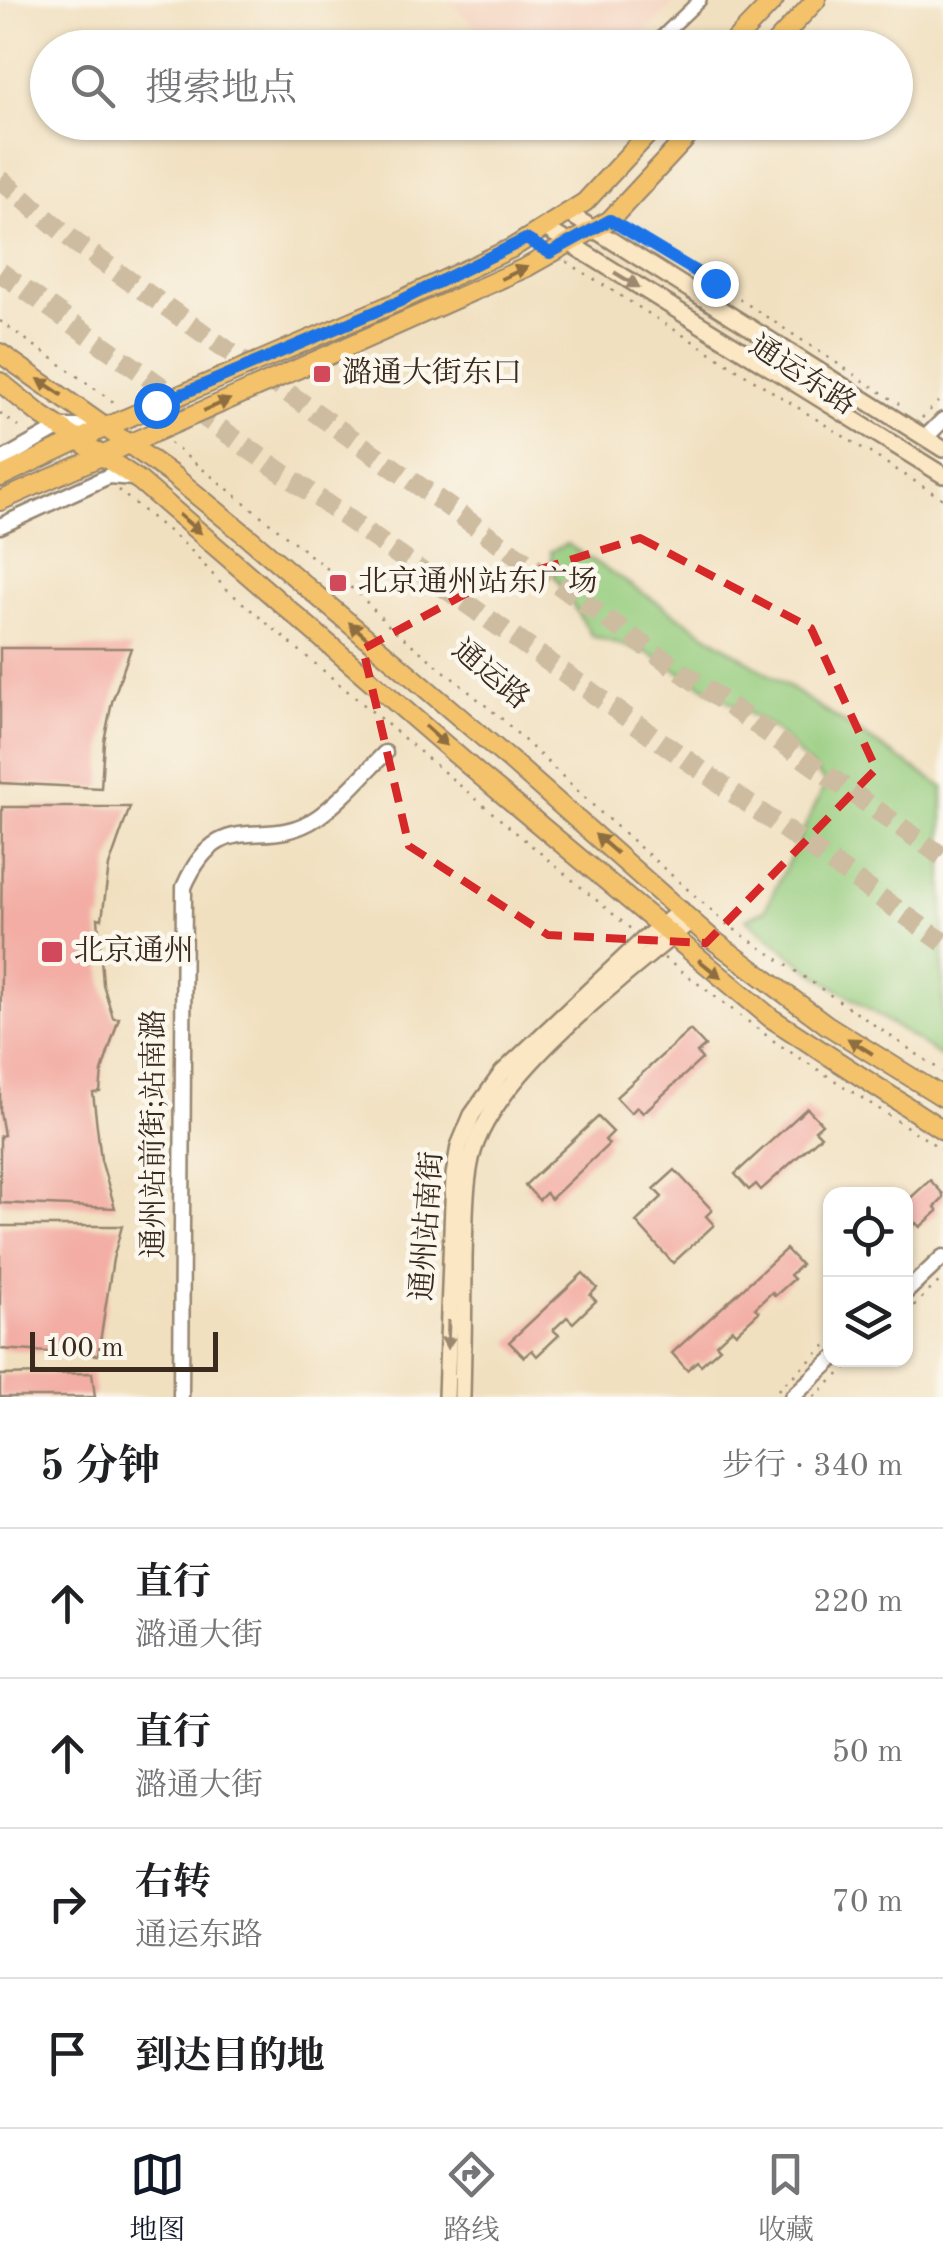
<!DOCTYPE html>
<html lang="zh">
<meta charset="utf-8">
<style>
body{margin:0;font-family:"Old Standard TT","Noto Serif SC",serif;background:#f6f6f6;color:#202124}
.controls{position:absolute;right:30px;bottom:30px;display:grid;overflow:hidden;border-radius:20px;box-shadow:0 2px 8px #0004}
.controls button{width:90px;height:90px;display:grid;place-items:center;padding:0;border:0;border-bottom:2px solid #e0e0e0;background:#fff;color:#202124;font:50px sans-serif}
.scale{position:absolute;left:30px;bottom:25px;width:188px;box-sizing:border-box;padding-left:10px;border:5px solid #3b2a1e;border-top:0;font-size:28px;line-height:35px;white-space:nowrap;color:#3b2a1e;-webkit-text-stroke:8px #fbf7ec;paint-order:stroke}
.stop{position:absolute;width:30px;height:30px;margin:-22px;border:8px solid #1a73e8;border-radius:50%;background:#fff}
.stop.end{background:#1a73e8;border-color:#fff;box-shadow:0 2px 10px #0008}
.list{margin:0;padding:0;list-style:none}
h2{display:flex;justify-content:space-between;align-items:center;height:130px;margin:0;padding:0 40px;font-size:42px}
h2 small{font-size:32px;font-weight:400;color:#757577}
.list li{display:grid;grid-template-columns:65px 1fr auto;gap:30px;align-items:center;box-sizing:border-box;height:150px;padding:0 40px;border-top:2px solid #e0e0e0}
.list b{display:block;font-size:38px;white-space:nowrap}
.list p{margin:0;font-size:32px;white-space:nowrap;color:#757577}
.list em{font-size:32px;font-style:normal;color:#757577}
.icon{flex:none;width:55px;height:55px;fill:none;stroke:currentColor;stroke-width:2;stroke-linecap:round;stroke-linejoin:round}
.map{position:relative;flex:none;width:943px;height:1397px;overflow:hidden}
.search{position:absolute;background:#fff;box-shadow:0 2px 8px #0004;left:30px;right:30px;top:30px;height:110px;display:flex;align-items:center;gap:25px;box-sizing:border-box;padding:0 35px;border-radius:55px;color:#757577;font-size:38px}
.sheet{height:730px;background:#fff}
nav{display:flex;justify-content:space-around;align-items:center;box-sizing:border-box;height:140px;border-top:2px solid #e0e0e0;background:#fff;font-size:28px;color:#757577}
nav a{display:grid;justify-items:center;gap:5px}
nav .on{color:#111827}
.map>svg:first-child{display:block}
</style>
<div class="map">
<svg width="943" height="1397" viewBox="0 0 943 1397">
<rect width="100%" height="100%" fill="#fbf7ec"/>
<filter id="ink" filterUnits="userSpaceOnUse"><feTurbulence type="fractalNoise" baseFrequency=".01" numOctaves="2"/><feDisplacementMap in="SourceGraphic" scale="20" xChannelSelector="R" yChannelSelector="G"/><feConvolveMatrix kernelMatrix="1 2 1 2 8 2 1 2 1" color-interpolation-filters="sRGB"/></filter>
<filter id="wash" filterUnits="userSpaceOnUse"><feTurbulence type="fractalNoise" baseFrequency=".0048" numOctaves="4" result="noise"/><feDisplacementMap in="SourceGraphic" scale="40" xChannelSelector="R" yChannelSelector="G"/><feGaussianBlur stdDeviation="2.25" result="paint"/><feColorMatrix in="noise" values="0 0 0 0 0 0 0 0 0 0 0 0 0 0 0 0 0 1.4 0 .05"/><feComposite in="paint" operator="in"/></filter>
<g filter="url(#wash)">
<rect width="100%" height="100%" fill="#f1e0c0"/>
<polygon fill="#f4d3c0" points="448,0 678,0 630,47 496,48"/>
<polygon fill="#95cc7e" stroke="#687b4e" stroke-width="2.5" points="567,544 943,787 943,1058 812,972 746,919 765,910 826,783 774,729 648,653 592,636 553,574 551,551"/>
<g id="blocks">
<g fill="#f3ada4">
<polygon points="0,648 131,648 112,702 104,741 101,788 0,783"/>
<polygon points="2,807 130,807 109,866 102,919 98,918 103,984 113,1018 119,1018 102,1071 100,1092 93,1093 101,1160 115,1208 0,1203 0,1136 4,1135 0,1112"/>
<polygon points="690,1030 705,1046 697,1053 702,1059 643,1113 637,1107 631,1113 616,1097"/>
<polygon points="807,1108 822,1124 815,1130 821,1136 761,1190 756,1184 749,1190 735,1174"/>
<polygon points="598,1117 613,1132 605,1140 609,1144 551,1199 546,1193 539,1200 525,1185"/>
<polygon points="675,1170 712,1210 706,1216 714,1225 673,1263 636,1222 662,1197 654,1189"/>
<polygon points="930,1180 943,1194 943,1199 935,1207 938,1211 920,1227 916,1223 906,1233 906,1202"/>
<polygon points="0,1226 122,1226 113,1259 98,1355 0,1349"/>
<polygon points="786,1249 801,1265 790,1275 794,1279 775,1296 772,1292 755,1308 759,1312 736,1333 732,1329 716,1344 720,1348 701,1365 697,1361 687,1370 672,1353"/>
<polygon points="583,1273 597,1288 590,1295 596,1301 573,1323 567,1317 553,1330 559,1335 537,1356 532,1350 524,1357 509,1342"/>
<polygon points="92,1373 95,1397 0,1397 0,1375"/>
</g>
</g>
</g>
<g filter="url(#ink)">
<use href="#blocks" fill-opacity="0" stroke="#96856f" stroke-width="2.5"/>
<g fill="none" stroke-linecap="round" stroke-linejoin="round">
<g stroke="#cdbca0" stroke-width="20" stroke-dasharray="20 10" stroke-linecap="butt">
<polyline points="0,179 76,243 943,857"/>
<polyline points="0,272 943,942"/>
</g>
<g stroke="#96856f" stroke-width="16">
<polyline id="minor" points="650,48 700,0"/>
</g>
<g stroke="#96856f" stroke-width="19">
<g id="tertiary">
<polyline points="925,438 943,420"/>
<polyline points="0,461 60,427 100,427"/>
<polyline points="0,526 109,476 133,478"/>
<polyline points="906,1292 943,1257"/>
<path d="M181 1397 184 887C221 802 263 855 318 817 342 800 364 774 385 753"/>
<polyline points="792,1397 832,1360"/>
</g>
</g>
<g stroke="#96856f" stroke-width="20">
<g id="secondary">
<polyline points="568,213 943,449"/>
<polyline points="545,228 943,475"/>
<polyline points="446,1397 454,1175 459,1146 472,1115 502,1073 643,940 682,910"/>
<path d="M462 1397C463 1351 464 1305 464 1259 465 1226 464 1192 471 1159 490 1076 627 974 692 920"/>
</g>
</g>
<g stroke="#96856f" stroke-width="22">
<g id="primary">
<polyline points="728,48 774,0"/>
<polyline points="771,48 816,0"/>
<polyline points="0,353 171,474 248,537 511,761 712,939 827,1025 943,1097"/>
<polyline points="0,382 41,415 140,481 481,776 771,1018 943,1130"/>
<polyline points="0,477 106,427 397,302 512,248 585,202 659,122"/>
<polyline points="0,501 527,267 610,220 701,122"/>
</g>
</g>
<g stroke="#96856f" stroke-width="2.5" stroke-dasharray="2.5 8" stroke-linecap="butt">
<polyline points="623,228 715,283 899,404"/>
<polyline points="567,262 943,499"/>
<polyline points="0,321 119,406"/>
<polyline points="0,413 23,430"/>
<polyline points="922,418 943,397"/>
<polyline points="170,443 359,594 387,624 502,719 600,812 728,925 943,1072"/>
<polyline points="118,490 188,547 225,588 632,930"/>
<polyline points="664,958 778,1044 943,1150"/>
<polyline points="906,1313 943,1278"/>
<polyline points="770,1397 830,1342"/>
<polyline points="814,1397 855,1360"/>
</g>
<use href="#minor" stroke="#fff" stroke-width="11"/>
<use href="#tertiary" stroke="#fff" stroke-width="14"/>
<use href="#secondary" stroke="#fbe7c3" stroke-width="15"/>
<use href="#primary" stroke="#f4c26a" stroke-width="18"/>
</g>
<defs><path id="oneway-solid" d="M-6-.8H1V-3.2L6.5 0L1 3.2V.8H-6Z" transform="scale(2.5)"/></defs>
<g fill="#8e6e40">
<use href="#oneway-solid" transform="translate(514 273) rotate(-25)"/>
<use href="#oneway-solid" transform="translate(50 387) rotate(-146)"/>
<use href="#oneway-solid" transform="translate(217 405) rotate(-24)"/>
<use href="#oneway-solid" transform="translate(190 524) rotate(40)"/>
<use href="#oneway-solid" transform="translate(360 632) rotate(-139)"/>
<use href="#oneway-solid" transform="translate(436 736) rotate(42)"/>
<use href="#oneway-solid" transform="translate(606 844) rotate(-139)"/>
<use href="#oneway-solid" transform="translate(710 969) rotate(39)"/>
<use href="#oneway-solid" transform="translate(860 1046) rotate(-148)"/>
</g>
<g fill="#9b8870">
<use href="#oneway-solid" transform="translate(627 280) rotate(31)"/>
<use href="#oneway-solid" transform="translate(448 1335) rotate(92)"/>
</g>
</g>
<g fill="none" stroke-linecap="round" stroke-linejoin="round" filter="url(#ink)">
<polyline stroke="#1a73e8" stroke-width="12" points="156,405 398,302 526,239 550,253 610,220 715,283"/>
</g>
<path fill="none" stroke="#d62828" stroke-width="8" stroke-dasharray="20 12" stroke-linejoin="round" d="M640 538 811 628 876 769 706 943 548 935 409 846 363 649 471 591Z"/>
<g fill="#d1495b" stroke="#fbf7ec" stroke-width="4">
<rect x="312" y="364" width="20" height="20" rx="5"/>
<rect x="328" y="573" width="20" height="20" rx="5"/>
<rect x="40" y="940" width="24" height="24" rx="5"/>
</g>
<g text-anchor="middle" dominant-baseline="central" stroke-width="9" stroke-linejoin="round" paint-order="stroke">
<g font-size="30" fill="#3b2a1e" stroke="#fbf7ec" text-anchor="start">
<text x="342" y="374">潞通大街东口</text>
<text x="358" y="583">北京通州站东广场</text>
<text x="74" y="952">北京通州</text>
</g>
<g font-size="30" fill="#3b2a1e" stroke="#fbf7ec">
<text transform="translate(802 376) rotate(33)">通运东路</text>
<text transform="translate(490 675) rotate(40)">通运路</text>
<text transform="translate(155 1134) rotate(-90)">通州站前街;站南潞</text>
<text transform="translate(428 1226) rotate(-86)">通州站南街</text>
</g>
</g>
</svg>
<div class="controls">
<button><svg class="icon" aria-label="locate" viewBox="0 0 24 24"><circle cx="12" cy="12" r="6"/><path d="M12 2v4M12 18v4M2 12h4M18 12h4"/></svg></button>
<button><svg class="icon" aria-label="layers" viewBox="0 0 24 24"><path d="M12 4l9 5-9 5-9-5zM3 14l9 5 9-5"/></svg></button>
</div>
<div class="scale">100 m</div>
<div class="stop" style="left:156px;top:405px"></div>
<div class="stop end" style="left:715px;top:283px"></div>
<div class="search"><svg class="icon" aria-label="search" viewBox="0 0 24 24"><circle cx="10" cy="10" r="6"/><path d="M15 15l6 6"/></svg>搜索地点</div>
</div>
<section class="sheet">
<h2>5 分钟<small>步行 · 340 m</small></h2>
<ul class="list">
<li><svg class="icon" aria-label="ahead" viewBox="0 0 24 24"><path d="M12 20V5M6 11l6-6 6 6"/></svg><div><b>直行</b><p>潞通大街</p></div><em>220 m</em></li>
<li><svg class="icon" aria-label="ahead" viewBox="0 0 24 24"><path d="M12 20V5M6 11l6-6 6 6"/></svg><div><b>直行</b><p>潞通大街</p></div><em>50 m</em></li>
<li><svg class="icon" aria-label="right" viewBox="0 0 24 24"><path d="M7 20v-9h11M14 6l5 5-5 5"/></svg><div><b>右转</b><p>通运东路</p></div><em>70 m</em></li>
<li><svg class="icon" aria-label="arrive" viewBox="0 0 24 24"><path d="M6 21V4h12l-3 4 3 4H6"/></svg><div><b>到达目的地</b></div></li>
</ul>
</section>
<nav>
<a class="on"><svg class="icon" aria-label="map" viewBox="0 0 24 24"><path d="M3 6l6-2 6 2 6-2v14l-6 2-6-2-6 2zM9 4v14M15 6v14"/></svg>地图</a>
<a><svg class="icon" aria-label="directions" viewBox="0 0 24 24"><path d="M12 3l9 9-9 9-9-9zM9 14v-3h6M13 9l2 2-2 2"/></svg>路线</a>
<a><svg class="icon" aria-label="saved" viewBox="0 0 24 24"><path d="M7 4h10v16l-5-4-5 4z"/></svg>收藏</a>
</nav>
